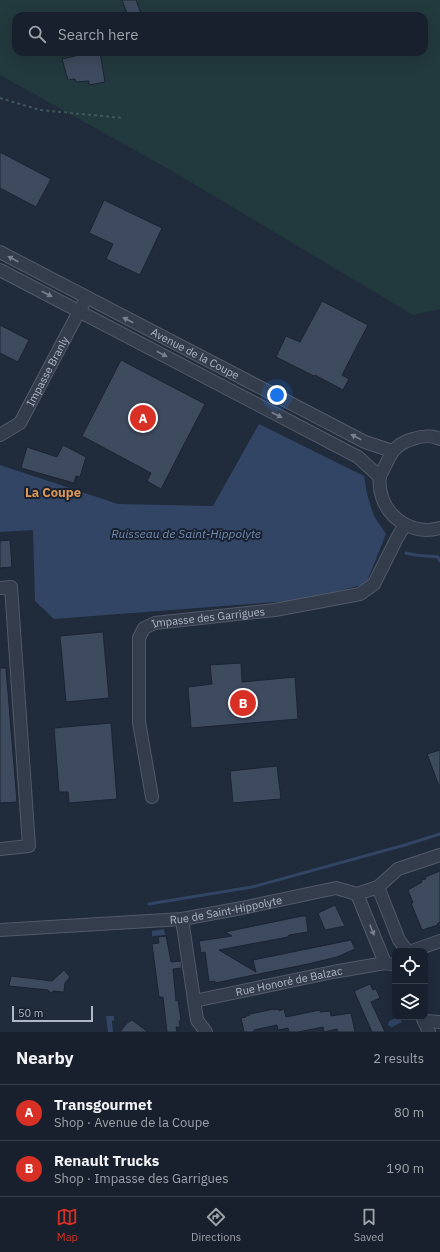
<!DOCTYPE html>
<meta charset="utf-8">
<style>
body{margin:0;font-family:"IBM Plex Sans",sans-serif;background:#212835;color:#f1f3f6}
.controls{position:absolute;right:12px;bottom:12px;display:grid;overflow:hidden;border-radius:8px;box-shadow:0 4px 16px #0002}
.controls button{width:36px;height:36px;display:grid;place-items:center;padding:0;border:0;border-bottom:1px solid #363e49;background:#18202d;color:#f1f3f6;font:20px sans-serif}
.scale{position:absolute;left:12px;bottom:10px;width:81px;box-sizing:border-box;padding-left:4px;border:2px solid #afb7c8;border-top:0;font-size:11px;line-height:14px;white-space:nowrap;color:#afb7c8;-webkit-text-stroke:3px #192231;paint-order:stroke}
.you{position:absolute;left:277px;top:395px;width:14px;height:14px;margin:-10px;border:3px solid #fff;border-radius:50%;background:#1a73e8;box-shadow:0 0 0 6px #1a73e833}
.badge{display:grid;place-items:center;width:26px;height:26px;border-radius:50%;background:#d93025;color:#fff;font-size:13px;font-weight:700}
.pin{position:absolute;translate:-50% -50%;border:2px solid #fff;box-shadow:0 1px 4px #0006}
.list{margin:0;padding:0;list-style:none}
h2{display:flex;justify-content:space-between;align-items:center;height:52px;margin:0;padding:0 16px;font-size:17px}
h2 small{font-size:13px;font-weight:400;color:#9fa3aa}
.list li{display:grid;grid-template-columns:26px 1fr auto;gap:12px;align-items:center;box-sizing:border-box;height:56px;padding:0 16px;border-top:1px solid #363e49}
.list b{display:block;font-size:15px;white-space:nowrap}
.list p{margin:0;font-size:13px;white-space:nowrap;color:#9fa3aa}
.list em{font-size:13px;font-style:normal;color:#9fa3aa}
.icon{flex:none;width:22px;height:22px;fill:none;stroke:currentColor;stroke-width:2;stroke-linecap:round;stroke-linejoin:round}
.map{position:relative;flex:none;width:440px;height:1032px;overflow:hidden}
.search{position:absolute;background:#18202d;box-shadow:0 4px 16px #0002;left:12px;right:12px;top:12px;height:44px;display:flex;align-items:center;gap:10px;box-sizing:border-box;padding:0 14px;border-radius:12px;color:#9fa3aa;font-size:15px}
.sheet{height:164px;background:#18202d}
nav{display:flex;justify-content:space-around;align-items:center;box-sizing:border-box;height:56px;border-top:1px solid #363e49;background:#18202d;font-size:11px;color:#9fa3aa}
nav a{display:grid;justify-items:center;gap:2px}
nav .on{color:#d93025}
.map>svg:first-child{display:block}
</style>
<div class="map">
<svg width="440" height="1032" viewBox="0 0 440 1032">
<rect width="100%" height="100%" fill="#202b3c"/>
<path fill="#22393d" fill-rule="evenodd" d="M0 0H440V309L413 315 172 171 0 75ZM16 16H424V52H16Z"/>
<g fill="#324565">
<polygon points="259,424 364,476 367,494 374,516 386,534 366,584 302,600 54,619 35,601 33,530 0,532 0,465 118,504 213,506"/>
<polygon points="164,929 165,935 152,936 152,931"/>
<polygon points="106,1016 114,1016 114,1020 112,1021 113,1032 108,1032"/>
<polygon points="398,1017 400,1017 402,1022 392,1027 388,1025 389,1021"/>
</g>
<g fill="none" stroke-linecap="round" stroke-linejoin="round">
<g stroke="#324565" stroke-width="3">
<polyline points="406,553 416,555 438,557 440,561"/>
<polyline points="149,904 252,887 405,845 440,834"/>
</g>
</g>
<g fill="#3e4a5e" stroke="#1b2433">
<polygon points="122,0 136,0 142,16 128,16"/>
<polygon points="93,52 100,52 105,82 89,85 89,81 76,82 75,79 68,80 62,59"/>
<polygon points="0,152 51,179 36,207 0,188"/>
<polygon points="104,200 162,228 140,275 106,259 113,244 89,233"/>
<polygon points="322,301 368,325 342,375 349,379 343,390 315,375 314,376 276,357 286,336 300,342"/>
<polygon points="0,325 29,340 18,362 0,353"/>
<polygon points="121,360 205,404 161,489 147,481 151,473 82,436"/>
<polygon points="63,445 86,457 80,477 76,476 74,483 21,468 27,447 57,457"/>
<polygon points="10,540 12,567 0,568 0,541"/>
<polygon points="103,632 109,698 66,702 60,636"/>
<polygon points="241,663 242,682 295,677 298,719 191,728 188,687 212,684 210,665"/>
<polygon points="0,668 6,668 17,802 0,803"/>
<polygon points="111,723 117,799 69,803 68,792 59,792 54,728"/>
<polygon points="440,750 440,786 439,786 427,754"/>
<polygon points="277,766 281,799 233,803 230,771"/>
<polygon points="440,871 440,922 437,924 438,925 422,930 411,903 413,903 408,890 422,882 421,880 426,879 425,877"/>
<polygon points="335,905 345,926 325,930 318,913"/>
<polygon points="302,916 306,916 308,932 289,935 288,937 219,950 256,972 253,960 351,940 355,949 337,957 308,964 215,983 215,981 209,982 205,952 201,953 199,941 232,936 225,932"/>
<polygon points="166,936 171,962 181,961 182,968 173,969 176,1001 178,1000 181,1020 179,1021 180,1027 176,1027 177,1032 167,1032 163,997 159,997 152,944 159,943 158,937"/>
<polygon points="64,970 70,977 65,983 64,992 53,991 51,993 48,990 9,986 11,976 52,981"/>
<polygon points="370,984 373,990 376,989 380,998 371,1002 385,1032 372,1032 354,991"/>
<polygon points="274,1009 274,1010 279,1009 279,1011 284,1009 286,1017 320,1010 320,1012 330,1011 331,1016 351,1013 355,1032 338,1032 337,1029 324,1032 323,1027 298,1032 289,1032 288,1028 278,1030 277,1025 254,1030 254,1032 244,1032 241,1018 246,1017 246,1016 250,1015 250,1014"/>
<polygon points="132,1020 148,1032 120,1032 127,1023"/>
</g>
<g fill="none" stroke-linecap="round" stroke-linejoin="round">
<g stroke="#525a6a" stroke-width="14">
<g id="minor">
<path id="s1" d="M0 252 365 442 392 451"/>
<polyline points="0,270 358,457 380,477"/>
<path id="s2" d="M0 435 20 423 83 304"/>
<path d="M440 439C432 435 421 436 413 439 399 443 393 449 387 462 385 467 382 471 380 476 379 482 380 491 382 497 390 521 415 535 440 528"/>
<polyline points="0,588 11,587 29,846 0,849"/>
<path id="s3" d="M152 797 139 722V638L144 628 155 623 275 610 360 594 374 584 397 538 405 525"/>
<polyline points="378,887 399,940 407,951"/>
<polyline points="357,894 385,963 395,965"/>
<polyline points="182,919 197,1020 206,1032"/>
<path id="s4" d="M0 930 182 919 242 908 336 888 357 894 378 887 398 869 440 855"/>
<polyline points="412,951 440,941"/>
<path id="s5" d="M194 1001 333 972 385 963"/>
<polyline points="422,1017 429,1032"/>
<polyline points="424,1021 440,1022"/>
</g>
</g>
<polyline stroke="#40565a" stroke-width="2" stroke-dasharray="3 3" stroke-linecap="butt" points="0,98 40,110 123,118"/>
<use href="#minor" stroke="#343d4c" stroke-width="12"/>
</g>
<defs><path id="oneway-solid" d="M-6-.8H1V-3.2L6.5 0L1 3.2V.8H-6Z"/></defs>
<g fill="#788090">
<use href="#oneway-solid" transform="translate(13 259) rotate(-152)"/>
<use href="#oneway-solid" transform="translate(47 294) rotate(27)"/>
<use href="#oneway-solid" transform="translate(128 320) rotate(-153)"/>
<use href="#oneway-solid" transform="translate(162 354) rotate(28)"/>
<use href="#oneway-solid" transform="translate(277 415) rotate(28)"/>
<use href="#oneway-solid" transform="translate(356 437) rotate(-153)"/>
<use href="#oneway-solid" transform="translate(372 930) rotate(68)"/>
</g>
<g text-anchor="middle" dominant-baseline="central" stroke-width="4" stroke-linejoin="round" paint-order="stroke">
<g font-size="11" fill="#afb7c8" stroke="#192231">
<text stroke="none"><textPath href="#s1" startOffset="220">Avenue de la Coupe</textPath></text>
<text stroke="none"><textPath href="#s2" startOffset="82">Impasse Branly</textPath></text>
<text stroke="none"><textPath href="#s3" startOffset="237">Impasse des Garrigues</textPath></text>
<text stroke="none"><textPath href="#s4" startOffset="227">Rue de Saint-Hippolyte</textPath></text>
<text stroke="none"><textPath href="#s5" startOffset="97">Rue Honoré de Balzac</textPath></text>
</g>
<g font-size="12" font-style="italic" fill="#748cb2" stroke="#192231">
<text x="186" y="533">Ruisseau de Saint-Hippolyte</text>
</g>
<g font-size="13" font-weight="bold" fill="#dd9655" stroke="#192231">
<text x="53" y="492">La Coupe</text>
</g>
</g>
</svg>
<div class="controls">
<button><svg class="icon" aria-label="locate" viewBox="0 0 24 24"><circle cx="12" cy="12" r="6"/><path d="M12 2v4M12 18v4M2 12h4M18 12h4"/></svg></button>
<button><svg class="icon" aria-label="layers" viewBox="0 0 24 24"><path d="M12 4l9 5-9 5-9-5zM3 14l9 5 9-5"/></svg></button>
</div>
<div class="scale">50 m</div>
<div class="you"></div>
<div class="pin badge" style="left:143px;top:418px">A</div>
<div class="pin badge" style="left:243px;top:703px">B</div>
<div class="search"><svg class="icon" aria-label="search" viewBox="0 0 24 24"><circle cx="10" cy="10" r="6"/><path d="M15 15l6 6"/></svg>Search here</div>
</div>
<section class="sheet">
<h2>Nearby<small>2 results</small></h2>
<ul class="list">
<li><span class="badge">A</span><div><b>Transgourmet</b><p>Shop · Avenue de la Coupe</p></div><em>80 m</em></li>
<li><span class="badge">B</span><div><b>Renault Trucks</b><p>Shop · Impasse des Garrigues</p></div><em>190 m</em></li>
</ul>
</section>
<nav>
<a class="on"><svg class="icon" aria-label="map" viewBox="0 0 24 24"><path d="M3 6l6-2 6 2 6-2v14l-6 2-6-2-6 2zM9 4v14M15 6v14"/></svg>Map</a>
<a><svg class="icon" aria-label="directions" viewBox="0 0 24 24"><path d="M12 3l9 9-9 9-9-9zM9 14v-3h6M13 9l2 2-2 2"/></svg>Directions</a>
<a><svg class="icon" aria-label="saved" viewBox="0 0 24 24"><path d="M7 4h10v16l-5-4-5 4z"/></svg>Saved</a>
</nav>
